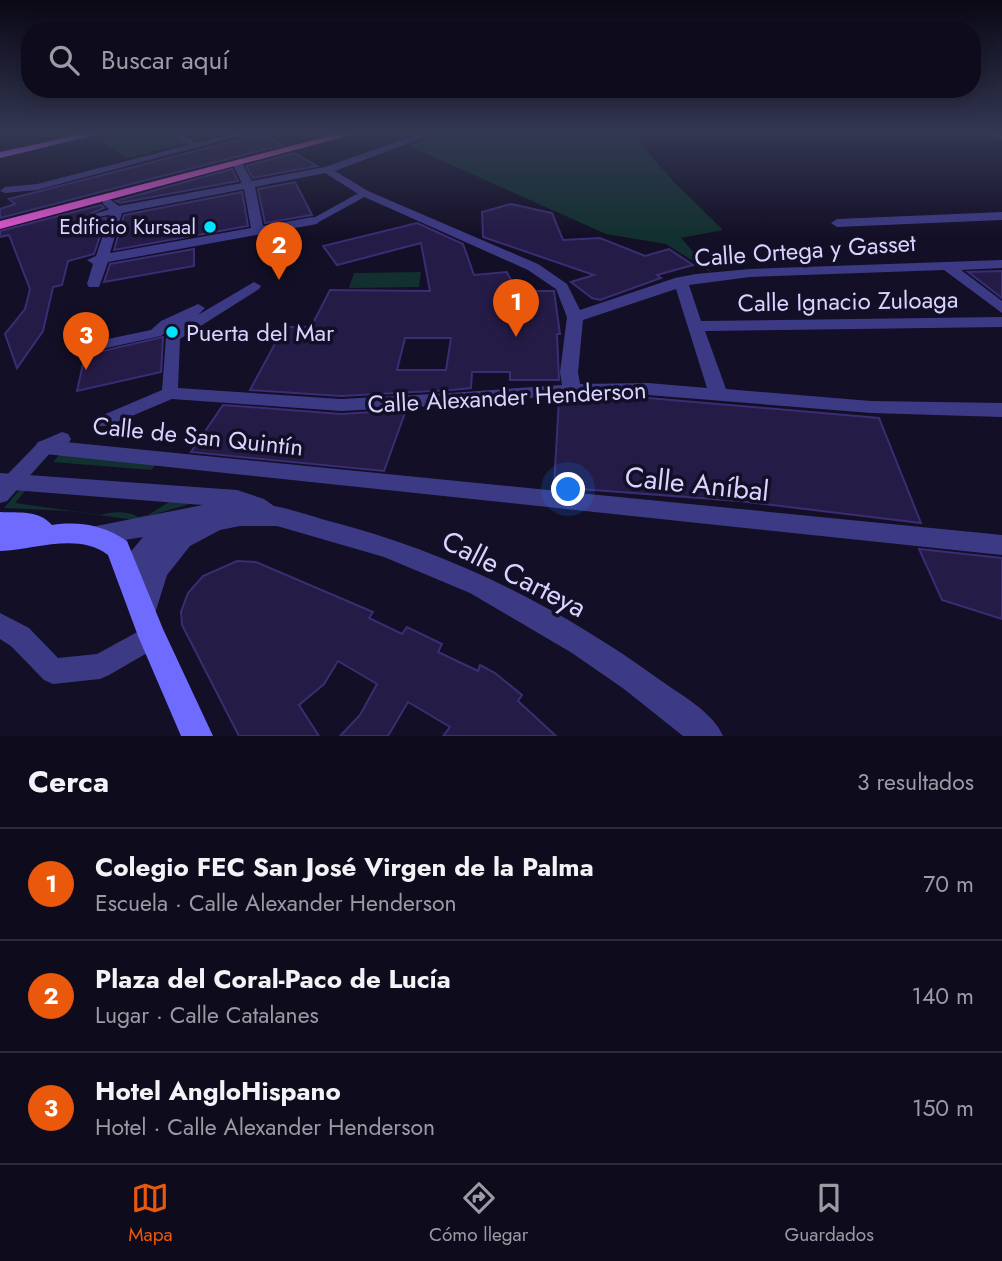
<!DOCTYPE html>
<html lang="es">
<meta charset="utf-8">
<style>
body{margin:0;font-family:Jost,sans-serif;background:#171425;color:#f1f3f6}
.you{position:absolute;left:569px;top:490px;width:24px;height:24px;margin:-18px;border:5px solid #fff;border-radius:50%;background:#1a73e8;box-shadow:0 0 0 10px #1a73e833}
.badge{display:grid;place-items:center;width:46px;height:46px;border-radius:50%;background:#ea580c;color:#fff;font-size:23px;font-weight:700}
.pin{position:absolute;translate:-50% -58px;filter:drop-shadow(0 2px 4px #0008)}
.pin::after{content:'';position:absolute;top:37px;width:24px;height:21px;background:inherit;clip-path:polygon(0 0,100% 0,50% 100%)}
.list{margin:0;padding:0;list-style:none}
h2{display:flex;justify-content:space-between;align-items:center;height:91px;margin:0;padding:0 28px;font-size:30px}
h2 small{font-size:23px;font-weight:400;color:#9b9ba3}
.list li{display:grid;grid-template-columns:46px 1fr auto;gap:21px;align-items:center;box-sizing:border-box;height:112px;padding:0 28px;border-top:2px solid #2e2b3b}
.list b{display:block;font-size:26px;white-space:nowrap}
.list p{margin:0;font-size:23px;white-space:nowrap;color:#9b9ba3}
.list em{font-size:23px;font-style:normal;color:#9b9ba3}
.icon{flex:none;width:38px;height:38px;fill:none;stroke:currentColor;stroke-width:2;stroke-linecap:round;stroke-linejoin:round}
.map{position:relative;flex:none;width:1002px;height:736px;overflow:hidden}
.search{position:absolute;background:#0e0b1c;box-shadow:0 4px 18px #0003;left:21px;right:21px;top:21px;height:77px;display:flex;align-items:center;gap:18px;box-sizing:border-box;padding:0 24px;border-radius:28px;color:#9b9ba3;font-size:26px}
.sheet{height:427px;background:#0e0b1c}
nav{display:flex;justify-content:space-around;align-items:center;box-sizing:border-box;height:98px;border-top:2px solid #2e2b3b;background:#0e0b1c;font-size:19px;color:#9b9ba3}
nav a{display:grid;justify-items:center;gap:4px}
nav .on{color:#ea580c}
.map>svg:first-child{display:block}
</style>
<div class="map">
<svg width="1002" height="736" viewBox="0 0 1002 736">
<rect width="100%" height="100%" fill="#130f26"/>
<g fill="#12302f">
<polygon points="114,133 227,133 127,158 95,137"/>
<polygon points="446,133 631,133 673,181 723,230 681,238 712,273 666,244 606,234 409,146"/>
<polygon points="421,272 419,287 349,288 354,273"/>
<polygon points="60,454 156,464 151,470 53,462"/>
<path d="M21 488 27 489 15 503 101 515C111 511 130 511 138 517L148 515 171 501 193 503 135 520 69 511 4 508Z"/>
</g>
<g fill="#241b47" stroke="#3b2d73" stroke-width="2" fill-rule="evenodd">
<polygon points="262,134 282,145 0,218 0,209 15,204 9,199"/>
<polygon points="294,153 317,166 253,178 246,166"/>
<polygon points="232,169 238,181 120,203 116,201"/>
<polygon points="295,182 312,215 265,223 258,189"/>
<polygon points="242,192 248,226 114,250 124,215"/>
<polygon points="511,204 552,213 563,240 600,238 645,256 669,249 693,265 657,275 661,278 600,300 592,298 571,282 594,275 483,237 482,212"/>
<polygon points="101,205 104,208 92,213 98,219 106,218 94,254 68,261 62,285 53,287 43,331 17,368 5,334 25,309 30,289 9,235 0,237 0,231"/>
<path d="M417 223 463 244 474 275 507 272 516 291H554L560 334H557L559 380H510V372H472L471 388 451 390 341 396 250 390 284 327H311L330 290 430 291 421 243 337 265 323 246ZM405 338H451L446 370H397Z"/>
<polygon points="194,249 194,266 104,282 110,264"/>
<polygon points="1002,271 1002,298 968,272"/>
<polygon points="163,337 161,372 77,391 85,355"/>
<polygon points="648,398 879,418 921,523 739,501 554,487 559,399"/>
<polygon points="223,405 341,414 406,410 384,471 191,452"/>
<polygon points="919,549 1002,558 1002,619 942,600"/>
<polygon points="237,561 256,562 373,612 369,618 402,634 407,627 442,644 438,652 478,671 480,665 495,673 522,695 518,701 556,736 443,736 450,727 408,702 388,736 340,736 360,715 377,684 338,661 324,684 299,705 319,736 239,736 182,625 181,612 188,593 203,576"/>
</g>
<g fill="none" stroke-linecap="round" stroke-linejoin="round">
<g fill="#3d3a85" fill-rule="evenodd">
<polygon points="167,133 178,133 202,146 195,148"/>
<polygon points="364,190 369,193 368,195 317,223 308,221"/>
<polygon points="117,207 122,210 121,212 99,217 94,214"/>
<polygon points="254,282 261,286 259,289 180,339 178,388 341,399 450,393 458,399 450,405 341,411 172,399 108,426 96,426 93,422 96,418 162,390 166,337 169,329 161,336 79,354 74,352 71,349 74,346 151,330 161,321 198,304 205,308 198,315"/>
<polygon points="62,432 68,434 71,439 68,444 51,452 7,501 0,503 0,482 39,442"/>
<polygon points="0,613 29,628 58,658 97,654 152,624 161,627 164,636 161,645 109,675 100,679 53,684 44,680 11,646 0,639"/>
</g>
<g fill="#3d3a85" fill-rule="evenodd">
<polygon points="235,133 250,133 37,190 5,193 0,191 5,187 37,184"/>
<path d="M422 133H435L335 171 368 191 538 264 567 284 580 310 675 278 696 274 750 269 1002 260V268L961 270 1002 301V313L944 270 750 277 689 285 701 321 1002 317V327L705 331 726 389 871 401 1002 403V417L871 413 648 395 540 397 450 405 443 403 441 399 443 395 450 393 562 385 560 372 567 317 556 289 528 270 360 195 325 173 255 187 263 226 313 217 319 221 317 224 108 262 99 287H89L87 284 93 264 87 260 96 256 111 211 103 204V200H111L119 206 242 183 233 165 238 162 242 163 252 181 325 167ZM244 189 251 228 110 253 122 213ZM676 289 707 388 648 383 580 384 578 372 583 320Z"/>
<polygon points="1002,212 1002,220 837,227 831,223 837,219"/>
<polygon points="45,440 1002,535 1002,555 45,454 38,452 35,447 38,442"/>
<path d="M0 473 237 490 264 499 274 506C291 509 308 515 325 520 447 551 558 606 660 680 681 695 713 712 723 736H683L624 689 572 653 470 593 384 557 277 526H240L220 530 190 546 167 575 152 623 143 627 134 623 130 614 138 585 129 588 120 585 116 577 128 555 143 537 94 545 86 542 82 535 86 528 203 505 0 489Z"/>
</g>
<polygon fill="#3d3a85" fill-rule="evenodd" points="986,133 1002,133 1002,139 987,135"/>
<path fill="#6f6bff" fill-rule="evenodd" d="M0 512C19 513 39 510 52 525 80 521 103 525 127 541L163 629 213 736H181L138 636 108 555C77 532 36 550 0 551Z"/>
<polygon fill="#c25bff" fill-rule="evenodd" points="87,133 104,133 0,158 0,152"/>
<polygon fill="#e055d1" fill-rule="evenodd" points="341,133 358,133 0,229 0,221"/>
</g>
<linearGradient id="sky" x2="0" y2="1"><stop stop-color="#0a0815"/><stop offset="0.56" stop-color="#333752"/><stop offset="1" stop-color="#333752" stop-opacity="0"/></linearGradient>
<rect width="1002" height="236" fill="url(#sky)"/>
<g fill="#00e5ff" stroke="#130f26" stroke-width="2.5">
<circle cx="210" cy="227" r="7"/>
<circle cx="172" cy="332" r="7"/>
</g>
<g text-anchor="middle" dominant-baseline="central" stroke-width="7" stroke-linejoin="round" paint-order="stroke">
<g font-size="21" fill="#d9d4ff" stroke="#130f26" text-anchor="end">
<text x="196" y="227">Edificio Kursaal</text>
</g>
<g font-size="24" fill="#d9d4ff" stroke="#130f26">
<text transform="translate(805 250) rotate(-4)">Calle Ortega y Gasset</text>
<text transform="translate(848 301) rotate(-1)">Calle Ignacio Zuloaga</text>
<text transform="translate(507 397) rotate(-3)">Calle Alexander Henderson</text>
<text transform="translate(198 436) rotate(6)">Calle de San Quintín</text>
</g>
<g font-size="24" fill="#d9d4ff" stroke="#130f26" text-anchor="start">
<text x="186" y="332">Puerta del Mar</text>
</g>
<g font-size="28" fill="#d9d4ff" stroke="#130f26">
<text transform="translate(697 484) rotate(6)">Calle Aníbal</text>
<text transform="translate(514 574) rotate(27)">Calle Carteya</text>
</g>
</g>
</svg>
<div class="you"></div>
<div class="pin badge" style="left:516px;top:337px">1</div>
<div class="pin badge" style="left:279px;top:280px">2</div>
<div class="pin badge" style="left:86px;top:370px">3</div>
<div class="search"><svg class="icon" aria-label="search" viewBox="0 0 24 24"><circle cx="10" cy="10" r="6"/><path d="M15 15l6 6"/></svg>Buscar aquí</div>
</div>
<section class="sheet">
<h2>Cerca<small>3 resultados</small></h2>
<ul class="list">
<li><span class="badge">1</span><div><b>Colegio FEC San José Virgen de la Palma</b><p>Escuela · Calle Alexander Henderson</p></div><em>70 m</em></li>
<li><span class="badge">2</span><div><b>Plaza del Coral-Paco de Lucía</b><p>Lugar · Calle Catalanes</p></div><em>140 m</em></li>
<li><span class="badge">3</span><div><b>Hotel AngloHispano</b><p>Hotel · Calle Alexander Henderson</p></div><em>150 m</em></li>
</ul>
</section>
<nav>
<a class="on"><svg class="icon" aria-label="map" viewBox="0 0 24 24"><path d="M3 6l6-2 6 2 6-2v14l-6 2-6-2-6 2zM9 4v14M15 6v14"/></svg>Mapa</a>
<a><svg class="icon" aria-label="directions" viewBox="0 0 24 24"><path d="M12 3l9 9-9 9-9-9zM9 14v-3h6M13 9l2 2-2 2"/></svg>Cómo llegar</a>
<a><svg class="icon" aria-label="saved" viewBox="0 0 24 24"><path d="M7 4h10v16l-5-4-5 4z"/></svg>Guardados</a>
</nav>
